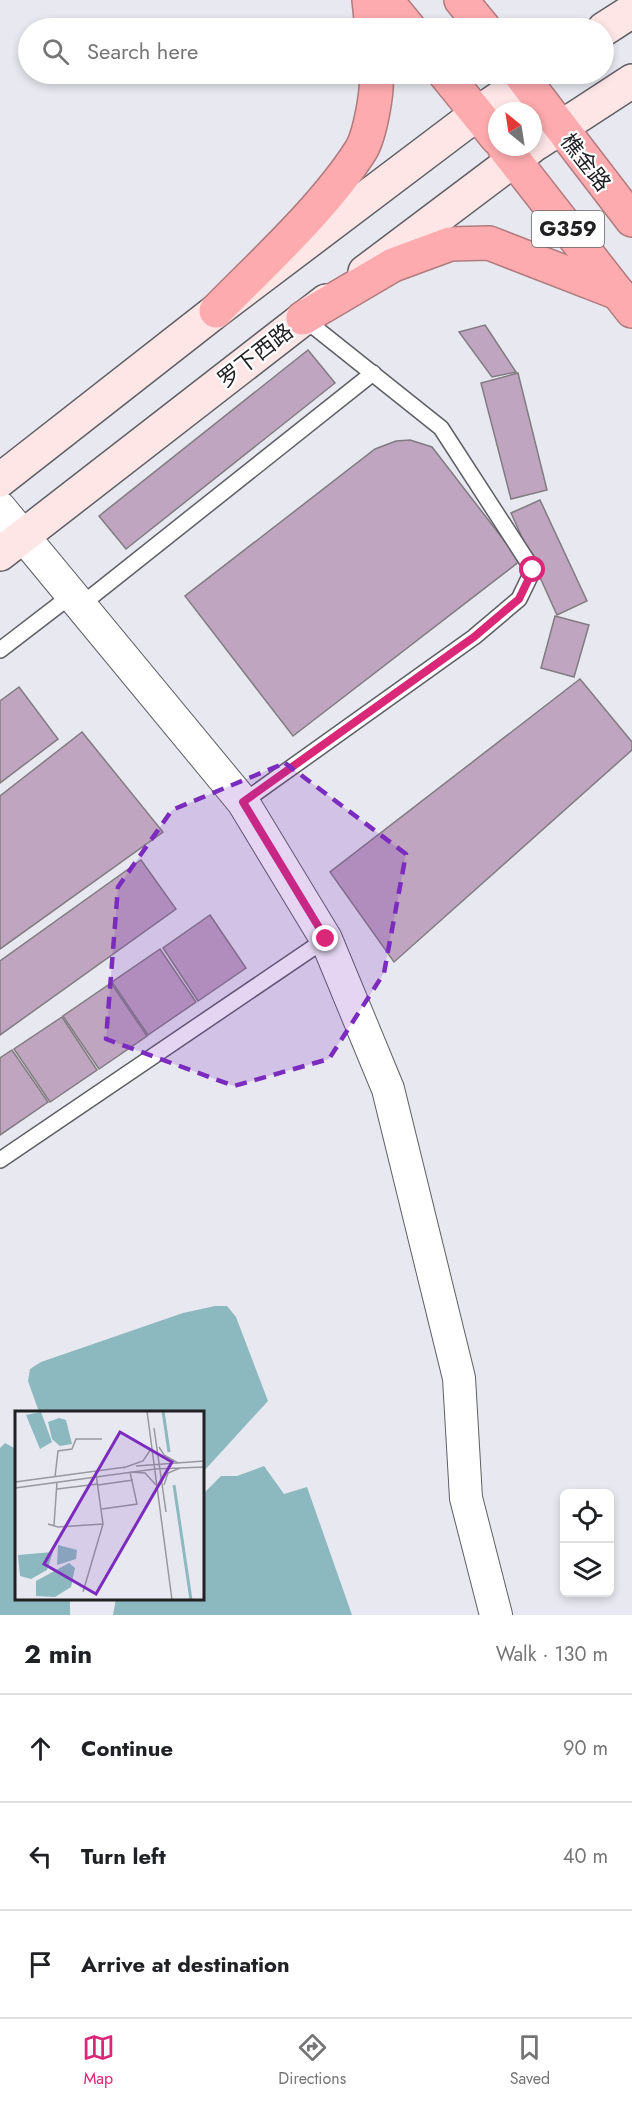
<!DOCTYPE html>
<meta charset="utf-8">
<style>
body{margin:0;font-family:Jost,"Noto Sans SC",sans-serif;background:#f6f6f6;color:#202124}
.controls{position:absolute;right:18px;bottom:18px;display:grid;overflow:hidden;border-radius:9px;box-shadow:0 3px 9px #0003}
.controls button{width:54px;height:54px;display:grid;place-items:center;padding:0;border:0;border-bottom:2px solid #e0e0e0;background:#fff;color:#202124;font:30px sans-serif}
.compass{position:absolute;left:488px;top:102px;width:54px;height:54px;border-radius:50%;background:#fff;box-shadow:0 3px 9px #0003;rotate:330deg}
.stop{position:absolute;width:18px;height:18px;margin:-14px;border:4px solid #db2777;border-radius:50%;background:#fff}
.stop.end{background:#db2777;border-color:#fff;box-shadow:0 2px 6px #0008}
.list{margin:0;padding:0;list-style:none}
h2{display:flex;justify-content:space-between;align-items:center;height:78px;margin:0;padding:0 24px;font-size:26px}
h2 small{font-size:20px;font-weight:400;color:#757577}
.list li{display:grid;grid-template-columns:39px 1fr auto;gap:18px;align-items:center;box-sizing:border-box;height:108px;padding:0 24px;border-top:2px solid #e0e0e0}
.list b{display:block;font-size:22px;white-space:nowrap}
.list em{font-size:20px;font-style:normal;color:#757577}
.icon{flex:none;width:33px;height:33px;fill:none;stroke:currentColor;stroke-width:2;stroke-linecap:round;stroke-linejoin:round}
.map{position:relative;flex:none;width:632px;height:1615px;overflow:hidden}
.search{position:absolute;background:#fff;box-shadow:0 3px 9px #0003;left:18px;right:18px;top:18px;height:66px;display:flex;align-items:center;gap:15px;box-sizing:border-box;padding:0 21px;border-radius:33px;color:#757577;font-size:22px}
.sheet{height:402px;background:#fff}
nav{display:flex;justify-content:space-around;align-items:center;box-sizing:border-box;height:84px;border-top:2px solid #e0e0e0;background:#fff;font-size:16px;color:#757577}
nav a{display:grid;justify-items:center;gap:3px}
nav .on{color:#db2777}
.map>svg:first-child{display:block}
</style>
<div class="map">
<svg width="632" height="1615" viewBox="0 0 632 1615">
<rect width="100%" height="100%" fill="#e8e9f0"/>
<g fill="#8cb8bf">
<polygon points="215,1306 227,1306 236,1317 268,1401 203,1472 202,1412 39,1412 28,1381 30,1369 41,1362 183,1313"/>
<polygon points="5,1443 16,1449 16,1598 70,1599 70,1615 0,1615 0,1448"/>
<polygon points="264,1466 284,1494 307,1487 352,1615 113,1615 116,1599 202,1598 203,1494 221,1476 237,1476"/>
</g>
<g fill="#bfa5bf" stroke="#817c81" stroke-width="1.5">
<polygon points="485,325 516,372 492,377 459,332"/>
<polygon points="308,350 335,383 126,549 99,516"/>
<polygon points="518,373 547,490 511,499 481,383"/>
<polygon points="410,440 432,447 520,561 293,736 185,596 375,449 396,441"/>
<polygon points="540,500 587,601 557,615 511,513"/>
<polygon points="555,616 589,625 574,677 541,668"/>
<polygon points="580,679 632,742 632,750 394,962 330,872"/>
<polygon points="19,687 58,739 0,783 0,701"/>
<polygon points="82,732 163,832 0,949 0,796"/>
<polygon points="141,860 176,909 0,1035 0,961"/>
<polygon points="210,915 246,968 198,1001 163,948"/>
<polygon points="160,949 196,1002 148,1035 112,982"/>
<polygon points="111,983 147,1036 99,1069 63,1016"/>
<polygon points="62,1017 97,1070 50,1102 14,1049"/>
<polygon points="12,1050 48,1102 0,1135 0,1058"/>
</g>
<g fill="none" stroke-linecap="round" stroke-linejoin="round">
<g stroke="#5e5e64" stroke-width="18">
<g id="lane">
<polyline points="81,605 373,373"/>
<polyline points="0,650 73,594"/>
<polyline points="243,802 474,637 519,599 533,570 441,428 303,318"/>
<polyline points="0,1160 326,939"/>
</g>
</g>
<g stroke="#5e5e64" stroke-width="34">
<polyline id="street" points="0,508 243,802 326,939 388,1089 459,1378 466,1498 496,1615"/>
</g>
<g stroke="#5e5e64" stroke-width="36">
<g id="secondary">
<polyline points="604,29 632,11"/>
<polyline points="537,143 632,81"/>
<polyline points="365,272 531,147"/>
<polyline points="0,480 216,311 478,113 535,74"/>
<polyline points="0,554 326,301"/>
</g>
</g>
<g stroke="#b07b7e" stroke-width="36">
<g id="highway">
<polyline points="369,0 372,28"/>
<polyline points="386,0 409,28"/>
<polyline points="461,0 484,28"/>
<polyline points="445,74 497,138"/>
<polyline points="520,74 632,220"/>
<polyline points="504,147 632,311"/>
<path d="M216 311C264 262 324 208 361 150 370 135 378 91 376 74"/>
<polyline points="303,318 393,265 450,244 489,243 618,293"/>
</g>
</g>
<use href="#lane" stroke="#fff" stroke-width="15"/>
<use href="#street" stroke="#fff" stroke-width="32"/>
<use href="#secondary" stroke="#fee6e7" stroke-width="33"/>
<use href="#highway" stroke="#fdabae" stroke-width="33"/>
</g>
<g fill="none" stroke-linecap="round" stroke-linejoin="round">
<polyline stroke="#db2777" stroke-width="8" points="326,939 243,802 474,637 519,599 533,570"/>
</g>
<path fill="#7b2cbf" fill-opacity="0.2" stroke="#7b2cbf" stroke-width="4.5" stroke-dasharray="12 8" stroke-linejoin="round" d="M285 763 406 854 384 973 329 1059 234 1086 106 1039 118 887 172 810Z"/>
<g text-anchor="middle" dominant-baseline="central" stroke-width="4.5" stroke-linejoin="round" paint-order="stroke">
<rect fill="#fff" stroke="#646466" stroke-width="1.5" x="532" y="211" width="72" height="36" rx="4.5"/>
<g font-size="21" font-weight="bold" fill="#212124">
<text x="568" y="229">G359</text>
</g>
<g font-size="22" fill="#212124" stroke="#fff">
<text transform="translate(586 162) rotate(52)">樵金路</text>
<text transform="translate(255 355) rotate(-38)">罗下西路</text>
</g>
</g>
<g transform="translate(15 1411)">
<rect width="189" height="189" fill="#e8e9f0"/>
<path d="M26 1 37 31 25 38 11 4ZM44 7 51 9 57 33 45 35 37 28 33 11ZM43 134 62 139 61 148 42 154ZM38 141 32 159 16 168 5 165 3 144ZM54 152 60 157 56 176 40 186 21 185V170Z" fill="#8cb8bf"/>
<path fill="none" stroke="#8cb8bf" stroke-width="3" d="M148 0 154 41M159 74 176 189"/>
<path fill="none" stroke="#98999e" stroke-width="1.5" d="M132 0 157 189M139 17 151 101M144 36 149 44 163 52M121 55 189 50M108 57 128 50 136 38M115 61 130 62 141 74M40 66 43 40 57 38 61 28H87M0 71 111 56M83 74 118 69M149 74 153 62 165 57M0 77 140 58 189 56M42 78 83 73M87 98 122 93 115 61M33 113 43 116 88 113M39 114 42 71M68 181 88 113 81 63"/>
<path fill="#7b2cbf" fill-opacity="0.15" stroke="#7b2cbf" stroke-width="3" d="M105 21 157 51 81 183 29 153Z"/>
<rect width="189" height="189" fill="none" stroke="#212124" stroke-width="3"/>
</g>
</svg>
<div class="controls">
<button><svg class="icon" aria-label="locate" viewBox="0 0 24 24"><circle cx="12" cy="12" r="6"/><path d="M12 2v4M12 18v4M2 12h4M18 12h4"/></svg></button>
<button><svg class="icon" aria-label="layers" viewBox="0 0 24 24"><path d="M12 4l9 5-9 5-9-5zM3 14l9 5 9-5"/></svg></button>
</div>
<svg class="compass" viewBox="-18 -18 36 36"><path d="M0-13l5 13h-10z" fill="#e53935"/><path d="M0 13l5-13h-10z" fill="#757577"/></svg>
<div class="stop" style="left:533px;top:570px"></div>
<div class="stop end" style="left:326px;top:939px"></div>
<div class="search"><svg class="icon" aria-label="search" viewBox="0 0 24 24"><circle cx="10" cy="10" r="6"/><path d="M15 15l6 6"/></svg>Search here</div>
</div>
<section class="sheet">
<h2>2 min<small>Walk · 130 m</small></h2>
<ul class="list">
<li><svg class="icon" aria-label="ahead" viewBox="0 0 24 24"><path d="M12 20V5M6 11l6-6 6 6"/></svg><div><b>Continue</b></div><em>90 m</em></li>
<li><svg class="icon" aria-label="left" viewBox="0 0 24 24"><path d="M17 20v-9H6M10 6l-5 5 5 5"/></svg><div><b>Turn left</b></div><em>40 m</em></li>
<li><svg class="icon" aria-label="arrive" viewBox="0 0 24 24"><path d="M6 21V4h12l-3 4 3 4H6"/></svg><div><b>Arrive at destination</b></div></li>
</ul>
</section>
<nav>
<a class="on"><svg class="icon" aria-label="map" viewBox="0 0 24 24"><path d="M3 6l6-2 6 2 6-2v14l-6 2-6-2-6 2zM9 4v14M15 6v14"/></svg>Map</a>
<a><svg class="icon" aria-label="directions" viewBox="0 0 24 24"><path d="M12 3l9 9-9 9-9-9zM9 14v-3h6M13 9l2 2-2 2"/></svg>Directions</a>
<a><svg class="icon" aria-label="saved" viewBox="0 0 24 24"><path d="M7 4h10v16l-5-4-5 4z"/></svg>Saved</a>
</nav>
